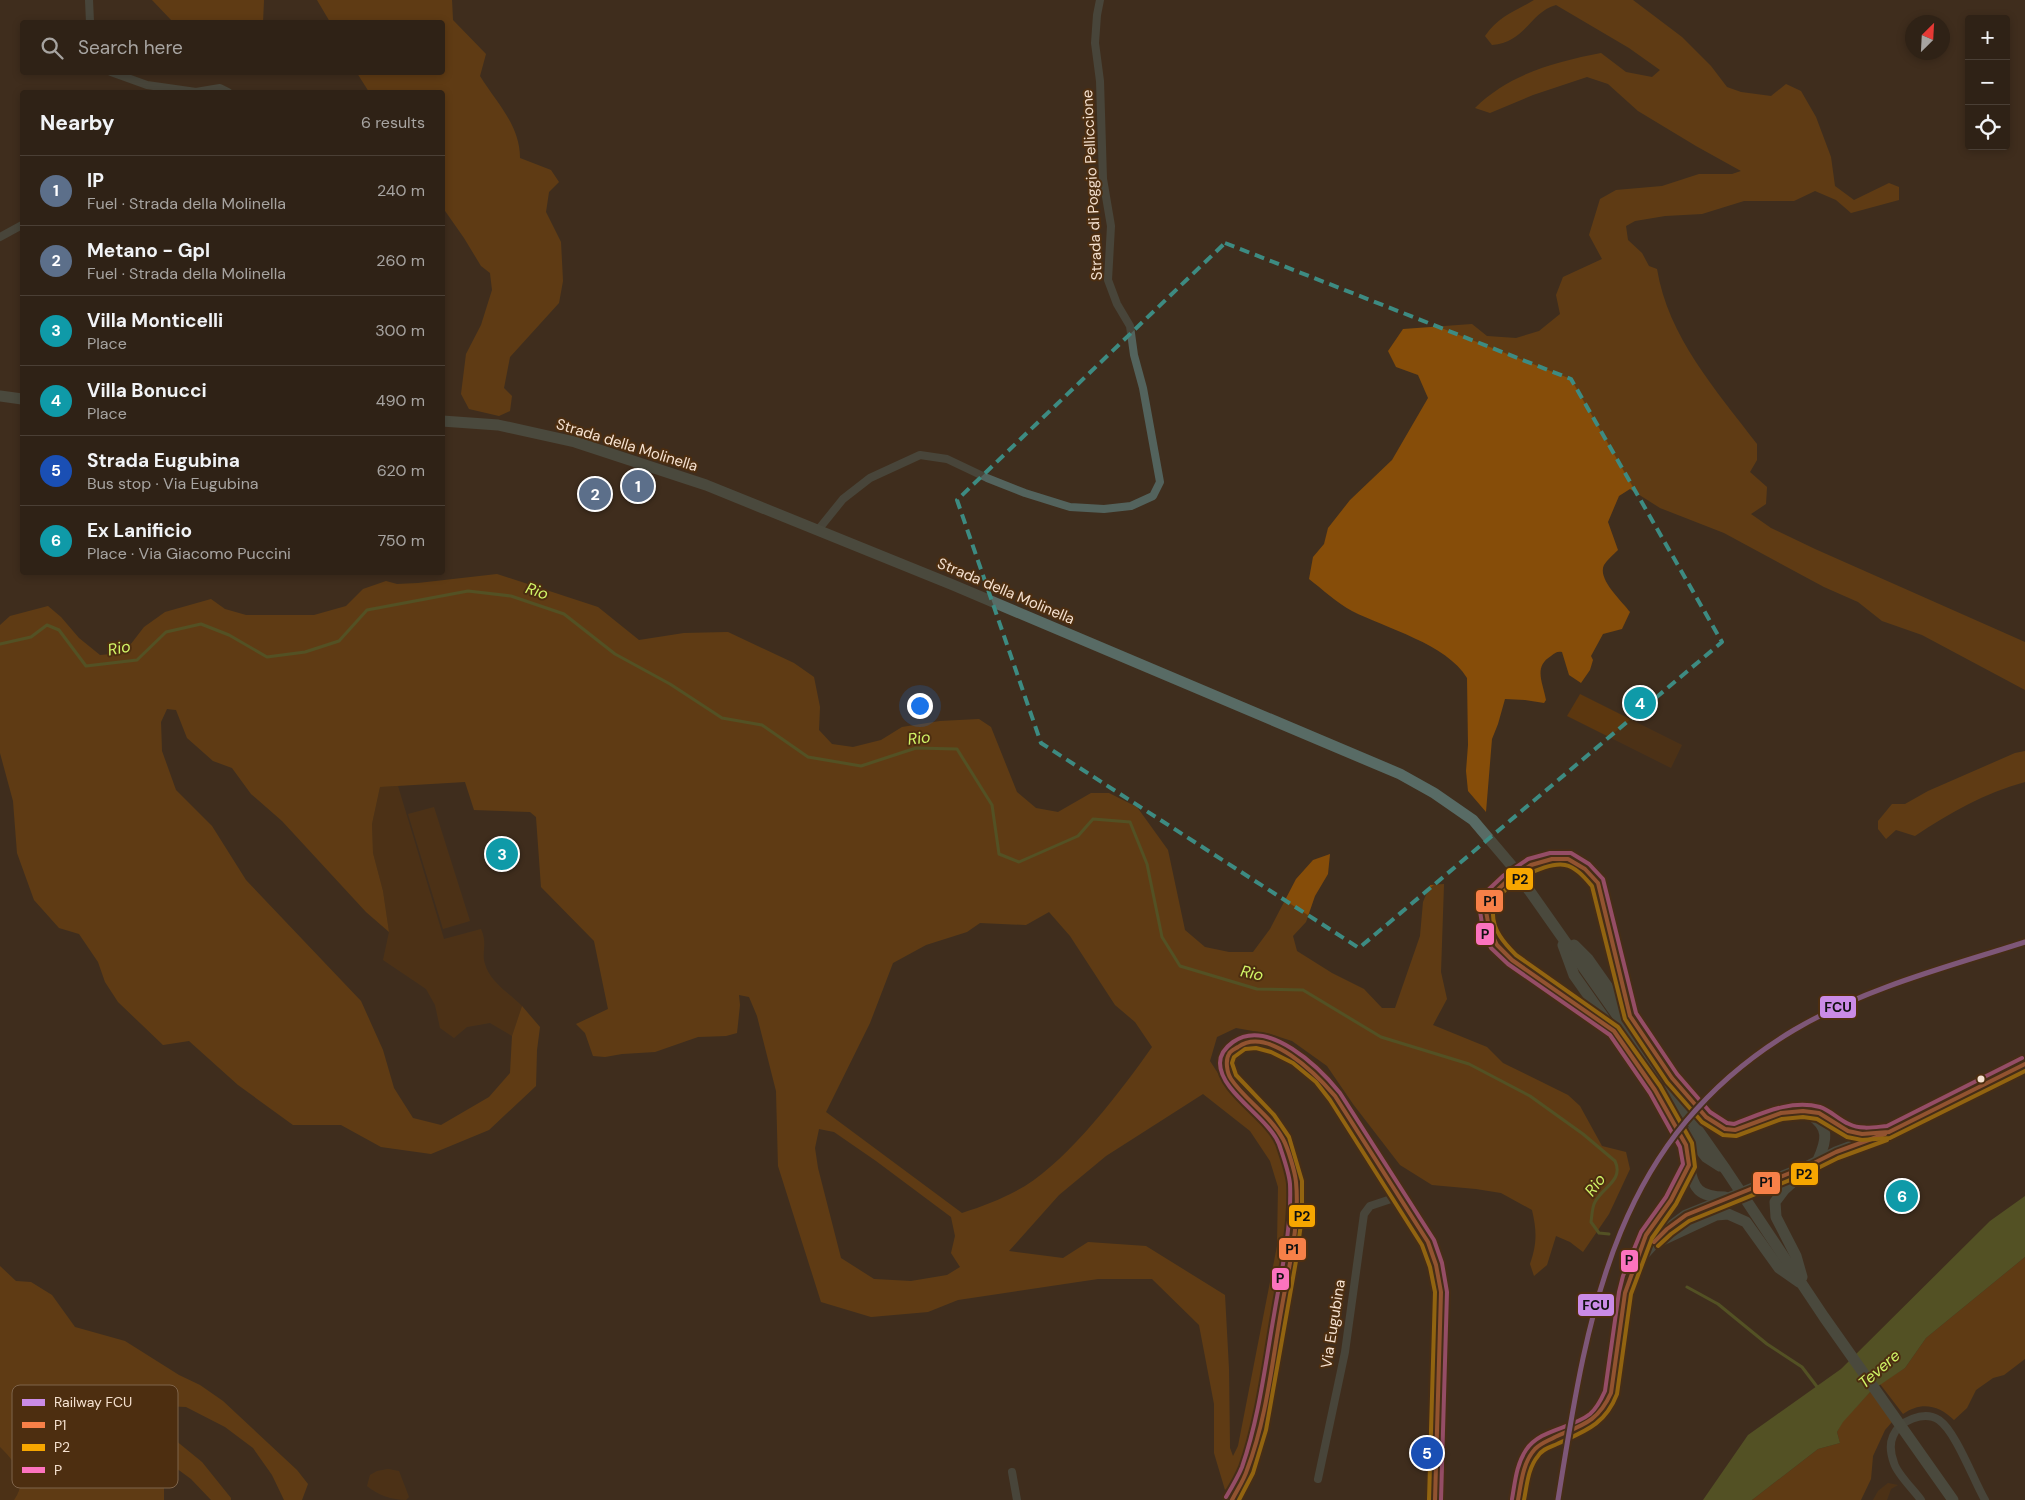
<!DOCTYPE html>
<meta charset="utf-8">
<style>
body{margin:0;font-family:"DM Sans",sans-serif;background:#3b2f23;color:#f1f3f6}
.controls{position:absolute;right:15px;top:15px;display:grid;overflow:hidden;border-radius:5px;box-shadow:0 2px 8px #0003}
.controls button{width:45px;height:45px;display:grid;place-items:center;padding:0;border:0;border-bottom:1px solid #4a3f35;background:#2f2216;color:#f1f3f6;font:25px sans-serif}
.compass{position:absolute;left:1905px;top:15px;width:45px;height:45px;border-radius:50%;background:#2f2216;box-shadow:0 2px 8px #0003;rotate:24deg}
.you{position:absolute;left:919px;top:705px;width:18px;height:18px;margin:-12px;border:4px solid #fff;border-radius:50%;background:#1a73e8;box-shadow:0 0 0 8px #1a73e833}
.badge{display:grid;place-items:center;width:32px;height:32px;border-radius:50%;background:#db2777;color:#fff;font-size:16px;font-weight:700}
.pin{position:absolute;translate:-50% -50%;border:2px solid #fff;box-shadow:0 1px 5px #0006}
.list{margin:0;padding:0;list-style:none}
h2{display:flex;justify-content:space-between;align-items:center;height:65px;margin:0;padding:0 20px;font-size:21px}
h2 small{font-size:16px;font-weight:400;color:#a7a4a1}
.list li{display:grid;grid-template-columns:32px 1fr auto;gap:15px;align-items:center;box-sizing:border-box;height:70px;padding:0 20px;border-top:1px solid #4a3f35}
.list b{display:block;font-size:19px;white-space:nowrap}
.list p{margin:0;font-size:16px;white-space:nowrap;color:#a7a4a1}
.list em{font-size:16px;font-style:normal;color:#a7a4a1}
.icon{flex:none;width:28px;height:28px;fill:none;stroke:currentColor;stroke-width:2;stroke-linecap:round;stroke-linejoin:round}
.map{position:relative;flex:none;width:2025px;height:1500px;overflow:hidden}
.search{position:absolute;background:#2f2216;box-shadow:0 2px 8px #0003;left:20px;top:20px;width:425px;height:55px;display:flex;align-items:center;gap:12px;box-sizing:border-box;padding:0 18px;border-radius:5px;color:#a7a4a1;font-size:19px}
.panel{position:absolute;background:#2f2216;box-shadow:0 2px 8px #0003;left:20px;top:90px;width:425px;height:485px;border-radius:5px}
.map>svg:first-child{display:block}
</style>
<div class="map">
<svg width="2025" height="1500" viewBox="0 0 2025 1500">
<rect width="100%" height="100%" fill="#3f2e1e"/>
<g fill="#5c370f">
<polygon points="1580,694 1682,745 1671,768 1567,716"/>
<path d="M398 786 444 939 481 929C488 945 481 952 485 964 490 982 509 993 522 1006L512 1036 490 1023 467 1027 454 1038 440 1028 435 1005 426 989 383 960 389 932 383 891 373 853 372 824 380 787Z"/>
<polygon points="434,807 470,921 443,929 408,814"/>
<path d="M0 1447C15 1462 29 1479 14 1500H0Z"/>
<path d="M388 1469 399 1471 409 1497 406 1500C392 1500 378 1495 367 1486L370 1475 377 1471Z"/>
<polygon points="1888,1483 1898,1485 1891,1489 1887,1500 1873,1500 1878,1491"/>
</g>
<g fill="#864d09" fill-rule="evenodd">
<polygon points="152,0 264,0 263,22 173,22"/>
<path d="M317 0H452L453 20 486 54 480 76C496 102 520 125 520 158L551 170 559 182 549 192 546 212 561 242 563 281 559 303 510 357 504 388 512 396 510 411 499 416 469 409 461 394 466 354 481 325 492 290 490 273 481 266 464 238 443 208 442 92H369L357 73 442 72V22H330Z"/>
<path d="M1534 0H1633L1682 37 1711 66 1727 87 1741 92 1771 96 1786 84 1801 91 1816 117 1831 157 1835 186 1854 200 1889 183 1899 187V200L1851 213 1836 200 1815 191 1794 201H1744L1702 214 1665 216 1635 221 1626 226 1628 240 1642 253 1649 266 1657 269C1668 337 1716 390 1757 444V460L1750 472 1767 487 1766 504 1751 514 1771 528 1815 549 2025 642V690L1922 635 1882 621 1858 602 1824 587 1724 533 1660 508 1630 489 1619 496 1608 522 1618 550C1613 555 1607 560 1604 565 1597 579 1622 601 1630 612L1622 629 1603 634 1591 656 1593 660 1590 670 1581 683 1569 675 1562 652C1557 651 1555 653 1551 656 1533 667 1543 683 1546 700L1544 703 1525 700 1505 699 1498 724 1492 739 1486 812 1468 791 1466 771 1468 745 1467 678C1447 644 1385 628 1352 611 1337 603 1322 589 1309 579L1313 557 1324 544 1328 528 1350 500 1392 460 1428 398 1418 375 1396 367 1388 351 1403 329 1472 324 1487 336 1516 338 1539 331 1560 314 1556 295 1563 277 1602 259 1589 235 1600 199 1616 190 1662 186 1699 174H1732L1741 171 1696 146 1638 111 1608 84 1587 77 1533 95 1490 113 1475 108C1509 74 1555 62 1601 53L1626 72 1652 77 1660 70 1629 48 1556 5C1530 12 1525 43 1492 45L1485 36C1499 16 1514 12 1534 0Z"/>
<path d="M497 574 598 607 639 640 684 633 728 632 794 663 814 677 820 707 819 730 832 744 853 747 881 740 902 727 940 721 979 719 991 727 1017 792 1036 808 1058 812 1091 793H1109L1137 807 1168 850 1185 930 1205 947 1229 952H1253L1270 929 1296 879 1313 860 1330 854 1328 874 1315 896 1306 922 1293 936 1297 951 1332 973 1364 989 1382 1008H1395L1420 936 1423 902 1430 885 1444 884 1441 972 1447 999 1433 1025 1487 1047 1503 1063 1568 1095 1580 1106 1602 1146 1626 1152 1630 1169 1609 1214 1583 1252 1570 1242 1556 1236 1547 1265 1534 1276 1530 1264C1537 1244 1537 1231 1532 1210L1501 1193 1476 1189 1432 1185 1400 1165 1353 1104 1327 1066 1292 1041 1270 1034 1236 1028 1217 1037 1210 1061 1221 1078 1267 1126 1288 1163 1287 1244 1256 1429 1235 1482 1225 1490 1214 1453V1404L1199 1325 1152 1279H1098L958 1300 928 1312 871 1317 821 1302 778 1166 776 1091 757 1016 749 997 739 995 740 1005 737 1033 726 1036 698 1037 655 1052 622 1054 605 1057 593 1056 585 1033 576 1024 608 1009 594 941 541 887 536 817 530 812 474 810 465 782 380 787 372 824 373 853 383 891 389 932 366 912 282 821 251 794 232 768 213 761 187 738 176 710 167 709 161 722 162 751 176 790 212 826 246 880 361 1001 383 1050 394 1088 413 1118 441 1125 489 1097 510 1073 512 1036 522 1006 540 1027 537 1050 536 1086 489 1130 431 1154 381 1147 341 1125H293L238 1085 189 1041 163 1045 118 1002 105 982 98 962 79 934 59 928 34 900 17 853 13 801 0 753V625L10 616 48 606 61 617 79 638 100 655 124 653 144 627 165 612 211 599 225 609 246 615H314L346 606 363 589 386 581 397 584 418 583ZM1049 912 1070 936 1115 1005 1135 1022 1152 1047C1122 1090 1069 1159 1025 1186 1005 1198 984 1206 962 1213L826 1112 870 1023 893 963 926 945 967 932 980 923 1026 925ZM1203 1094 1250 1131 1270 1161 1278 1187 1277 1246 1238 1446 1233 1456 1230 1448 1229 1369 1225 1295 1146 1246 1088 1242 1063 1258 1009 1251 1059 1195 1106 1156ZM819 1129 834 1132 876 1161 951 1217 955 1236 951 1253 960 1267 947 1275 911 1281 874 1279 841 1258 818 1168 815 1148Z"/>
<path d="M2025 751V782C1985 793 1949 813 1915 836L1896 830 1886 839 1878 829V821L1892 804H1905L1928 791 2015 753Z"/>
<path d="M2025 1257V1359L2004 1375 1993 1378 1976 1390 1967 1408 1954 1420C1939 1405 1921 1401 1903 1414L1880 1384 1905 1368 1926 1338Z"/>
<path d="M0 1266 16 1281 31 1282 52 1295 75 1327 125 1341 179 1375 200 1385 223 1401 297 1470 308 1484 302 1500H284L272 1475 253 1448 225 1427 186 1407 164 1406 156 1413 153 1422 202 1462 231 1498V1500H211L191 1479 176 1468 164 1483V1500H14C29 1479 15 1462 0 1447Z"/>
<polygon points="1871,1391 1892,1422 1885,1430 1873,1456 1871,1479 1861,1500 1752,1500 1818,1449 1840,1443 1837,1432 1843,1421"/>
</g>
<polygon fill="#6b7c2d" points="2025,1196 2025,1257 1926,1338 1905,1368 1871,1391 1843,1422 1837,1432 1840,1443 1818,1449 1752,1500 1703,1500 1748,1435 1841,1369 1990,1221"/>
<g fill="none" stroke-linecap="round" stroke-linejoin="round">
<g stroke="#6b7c2d" stroke-width="3">
<path d="M0 644 31 637 47 625 59 630 86 666 137 660 166 632 201 624 229 635 267 657 305 652 339 641 367 610 468 591 511 596 564 614 615 654 670 684 722 718 762 725 808 757 861 766 916 748 957 749 992 805 999 854 1019 862 1078 836 1093 819 1130 822 1147 864 1162 937 1180 966 1257 989 1303 990 1381 1037 1469 1064 1530 1096 1583 1134 1615 1161C1624 1180 1603 1187 1595 1202 1592 1207 1592 1216 1591 1222L1599 1233 1609 1234"/>
<polyline points="1687,1287 1718,1304 1767,1344 1802,1367 1818,1388"/>
</g>
<g stroke="#53635d" stroke-width="8">
<polyline points="89,0 90,22"/>
<polyline points="111,72 147,85 196,92 220,88 228,92"/>
<polyline points="0,237 22,225"/>
<polyline points="818,530 843,499 870,478 920,455 947,459 987,478 1025,493 1070,507 1104,509 1131,506 1153,496 1160,482 1143,388 1134,355 1130,326 1117,304 1108,280 1111,226 1103,179 1100,81 1095,43 1097,15 1100,0"/>
<polyline points="1012,1472 1017,1500"/>
<polyline points="1318,1479 1345,1352 1364,1214 1370,1206 1400,1196"/>
<path d="M1921 1500C1914 1490 1897 1474 1894 1463 1891 1455 1889 1445 1893 1436 1899 1421 1924 1410 1939 1420 1956 1432 1973 1479 1985 1500"/>
</g>
<g stroke="#586b65" stroke-width="11">
<polyline points="0,396 22,399"/>
<polyline points="442,421 498,425 575,442 706,485 953,585 1400,774 1434,793 1473,820 1512,866 1726,1170 1824,1317 1953,1500"/>
<polyline points="1574,945 1588,959 1672,1078 1706,1117 1716,1125 1725,1129 1735,1130 1781,1113 1803,1111 1819,1113 1848,1131 1862,1134 1877,1133"/>
<path d="M1604 1024C1583 1008 1561 993 1539 978 1525 968 1507 959 1497 945 1487 932 1483 909 1492 895 1503 877 1548 853 1569 859 1580 862 1590 874 1598 883L1630 1016"/>
<path d="M1809 1114C1830 1127 1827 1140 1818 1160"/>
<polyline points="1686,1132 1706,1157 1720,1166"/>
<path d="M1689 1165C1693 1189 1699 1197 1725 1197"/>
<polyline points="1658,1242 1716,1215 1728,1214 1746,1222 1779,1268 1799,1282"/>
<polyline points="1638,1261 1667,1229 1686,1215 1810,1165 1836,1152 1889,1132 2025,1064"/>
<polyline points="1802,1277 1796,1256 1776,1217 1775,1202 1784,1190 1805,1171"/>
<polyline points="1232,1500 1247,1471 1260,1429 1290,1260 1296,1215 1296,1181 1284,1140 1269,1119 1230,1078 1226,1063 1229,1053 1243,1043 1256,1042 1273,1046 1296,1058 1320,1078 1335,1096 1428,1242 1436,1265 1441,1292 1435,1500"/>
<path d="M1518 1500C1521 1483 1523 1462 1535 1449 1540 1444 1547 1441 1552 1439 1581 1425 1598 1426 1611 1393L1625 1293 1632 1267 1646 1235 1671 1200 1689 1165 1686 1145 1655 1090 1574 975 1563 945"/>
</g>
<g stroke="#4d2e10" stroke-width="8">
<g id="bus-1">
<polyline points="1654,1242 1667,1229 1686,1215 1810,1165 1836,1152 1885,1134"/>
<path d="M1232 1500C1237 1490 1244 1480 1247 1470 1267 1418 1272 1361 1282 1306 1289 1266 1300 1223 1296 1182 1295 1172 1288 1148 1283 1139 1270 1115 1245 1100 1231 1079 1227 1073 1225 1060 1229 1054 1230 1051 1235 1049 1238 1047 1268 1025 1317 1075 1335 1096L1428 1242 1436 1265 1441 1292 1435 1500"/>
<path d="M1518 1500C1521 1483 1523 1462 1535 1449 1541 1443 1548 1441 1555 1437 1582 1425 1598 1422 1611 1393L1625 1293 1646 1235 1671 1200 1689 1165 1686 1145 1655 1090 1614 1031 1512 960 1497 945 1489 928 1486 911 1492 895 1507 881 1531 865 1552 859H1568L1585 869 1598 883 1630 1016 1672 1078 1706 1117 1725 1129 1735 1130 1781 1113 1803 1111 1819 1113 1848 1131 1862 1134 1889 1132 2025 1064"/>
</g>
</g>
<g stroke="#4d2e10" stroke-width="8">
<g id="bus-2">
<polyline points="1658,1246 1671,1234 1689,1221 1812,1171 1838,1158 1887,1140"/>
<polyline points="1239,1500 1253,1473 1266,1430 1296,1261 1302,1216 1302,1181 1289,1137 1274,1115 1236,1075 1232,1063 1234,1057 1245,1049 1256,1048 1271,1052 1293,1063 1316,1082 1330,1100 1422,1245 1430,1267 1435,1292 1429,1500"/>
<path d="M1524 1500C1527 1485 1528 1468 1538 1456 1542 1449 1550 1447 1557 1444 1585 1431 1605 1425 1617 1394L1631 1294 1652 1238 1676 1204 1695 1167 1692 1143 1660 1086 1618 1027 1516 955C1505 944 1492 930 1493 912 1493 889 1543 861 1565 865 1576 867 1585 878 1592 886L1625 1019 1667 1082 1702 1122 1723 1135 1736 1136 1782 1119 1803 1117 1817 1119 1847 1137 1862 1140 1890 1138 2025 1071"/>
</g>
</g>
<g stroke="#4d2e10" stroke-width="8">
<g id="bus-3">
<path d="M1226 1497C1232 1487 1238 1477 1242 1467 1259 1418 1265 1366 1274 1315 1281 1272 1292 1228 1290 1184 1289 1172 1283 1156 1279 1144 1268 1117 1220 1092 1220 1063 1220 1053 1226 1047 1233 1042 1268 1017 1320 1068 1340 1093L1434 1240 1442 1263 1447 1292 1441 1500"/>
<path d="M1512 1499C1515 1483 1516 1465 1526 1450 1540 1429 1571 1429 1590 1414 1597 1408 1601 1400 1605 1391L1619 1292 1623 1276 1641 1232 1666 1197 1683 1164 1680 1147 1650 1093 1610 1035 1508 964 1491 948 1483 930 1480 911 1487 891 1503 876 1528 859 1550 853H1571L1589 864 1603 879 1636 1013 1677 1074 1710 1112 1727 1123 1734 1124C1761 1114 1790 1099 1820 1107 1830 1110 1839 1120 1849 1124 1861 1130 1875 1127 1887 1126L2022 1058"/>
</g>
</g>
<use href="#bus-1" stroke="#f78048" stroke-width="4"/>
<use href="#bus-2" stroke="#f7a600" stroke-width="4"/>
<use href="#bus-3" stroke="#fc73be" stroke-width="4"/>
<g stroke="#4d2e10" stroke-width="9">
<path id="rail-1" d="M1558 1500C1588 1311 1614 1137 1794 1030 1865 988 1947 967 2025 942"/>
</g>
<use href="#rail-1" stroke="#ca8be6" stroke-width="5"/>
</g>
<path d="M0 0H2025V1500H0ZM1225 243 1571 379 1722 642 1359 948 1041 743 957 500Z" fill="#3f2e1e" fill-opacity=".55" fill-rule="evenodd"/>
<path fill="none" stroke="#3d8b82" stroke-width="4" stroke-dasharray="10 6" stroke-linejoin="round" d="M1225 243 1571 379 1722 642 1359 948 1041 743 957 500Z"/>
<circle fill="#f5e1d0" stroke="#4d2e10" stroke-width="2" cx="1981" cy="1079" r="4.5"/>
<g text-anchor="middle" dominant-baseline="central" stroke-width="4" stroke-linejoin="round" paint-order="stroke">
<g font-size="15" fill="#f5e1d0" stroke="#4d2e10">
<text transform="translate(1092 185) rotate(-93)">Strada di Poggio Pelliccione</text>
<text transform="translate(627 445) rotate(17)">Strada della Molinella</text>
<text transform="translate(1006 591) rotate(23)">Strada della Molinella</text>
<text transform="translate(1333 1324) rotate(-81)">Via Eugubina</text>
</g>
<g font-size="16" font-style="italic" fill="#d1f567" stroke="#4d2e10">
<text transform="translate(537 591) rotate(19)">Rio</text>
<text transform="translate(119 648) rotate(-11)">Rio</text>
<text transform="translate(919 738) rotate(-7)">Rio</text>
<text transform="translate(1252 973) rotate(12)">Rio</text>
<text transform="translate(1595 1185) rotate(-53)">Rio</text>
<text transform="translate(1879 1369) rotate(-41)">Tevere</text>
</g>
</g>
<rect x="12" y="1385" width="166" height="103" rx="8" fill="#4d2e10" stroke="#7f644a" stroke-width="1"/>
<rect x="22" y="1399" width="23" height="7" fill="#ca8be6"/>
<rect x="22" y="1422" width="23" height="6" fill="#f78048"/>
<rect x="22" y="1444" width="23" height="7" fill="#f7a600"/>
<rect x="22" y="1467" width="23" height="6" fill="#fc73be"/>
<g font-size="14" fill="#f5e1d0">
<text x="54" y="1407">Railway FCU</text>
<text x="54" y="1430">P1</text>
<text x="54" y="1452">P2</text>
<text x="54" y="1475">P</text>
</g>
<g stroke="#4d2e10" stroke-width="2">
<rect x="1505" y="867" width="29" height="24" rx="5" fill="#f7a600"/>
<rect x="1475" y="889" width="29" height="24" rx="5" fill="#f78048"/>
<rect x="1475" y="922" width="20" height="24" rx="5" fill="#fc73be"/>
<rect x="1819" y="995" width="38" height="24" rx="5" fill="#ca8be6"/>
<rect x="1790" y="1162" width="29" height="24" rx="5" fill="#f7a600"/>
<rect x="1752" y="1171" width="29" height="24" rx="5" fill="#f78048"/>
<rect x="1288" y="1204" width="28" height="24" rx="5" fill="#f7a600"/>
<rect x="1278" y="1237" width="29" height="24" rx="5" fill="#f78048"/>
<rect x="1620" y="1249" width="19" height="24" rx="5" fill="#fc73be"/>
<rect x="1271" y="1267" width="19" height="24" rx="5" fill="#fc73be"/>
<rect x="1577" y="1293" width="38" height="24" rx="5" fill="#ca8be6"/>
</g>
<g font-size="14" text-anchor="middle" font-weight="bold" fill="#111">
<text x="1520" y="884">P2</text>
<text x="1490" y="906">P1</text>
<text x="1485" y="939">P</text>
<text x="1838" y="1012">FCU</text>
<text x="1804" y="1179">P2</text>
<text x="1766" y="1187">P1</text>
<text x="1302" y="1221">P2</text>
<text x="1292" y="1254">P1</text>
<text x="1629" y="1265">P</text>
<text x="1280" y="1283">P</text>
<text x="1596" y="1310">FCU</text>
</g>
</svg>
<div class="controls">
<button>+</button>
<button>−</button>
<button><svg class="icon" aria-label="locate" viewBox="0 0 24 24"><circle cx="12" cy="12" r="6"/><path d="M12 2v4M12 18v4M2 12h4M18 12h4"/></svg></button>
</div>
<svg class="compass" viewBox="-18 -18 36 36"><path d="M0-13l5 13h-10z" fill="#e53935"/><path d="M0 13l5-13h-10z" fill="#a7a4a1"/></svg>
<div class="you"></div>
<div class="pin badge" style="left:638px;top:486px;background:#5c6f8a">1</div>
<div class="pin badge" style="left:595px;top:494px;background:#5c6f8a">2</div>
<div class="pin badge" style="left:502px;top:854px;background:#0f9aa8">3</div>
<div class="pin badge" style="left:1640px;top:703px;background:#0f9aa8">4</div>
<div class="pin badge" style="left:1427px;top:1453px;background:#1a4fb4">5</div>
<div class="pin badge" style="left:1902px;top:1196px;background:#0f9aa8">6</div>
<div class="search"><svg class="icon" aria-label="search" viewBox="0 0 24 24"><circle cx="10" cy="10" r="6"/><path d="M15 15l6 6"/></svg>Search here</div>
<section class="panel">
<h2>Nearby<small>6 results</small></h2>
<ul class="list">
<li><span class="badge" style="background:#5c6f8a">1</span><div><b>IP</b><p>Fuel · Strada della Molinella</p></div><em>240 m</em></li>
<li><span class="badge" style="background:#5c6f8a">2</span><div><b>Metano - Gpl</b><p>Fuel · Strada della Molinella</p></div><em>260 m</em></li>
<li><span class="badge" style="background:#0f9aa8">3</span><div><b>Villa Monticelli</b><p>Place</p></div><em>300 m</em></li>
<li><span class="badge" style="background:#0f9aa8">4</span><div><b>Villa Bonucci</b><p>Place</p></div><em>490 m</em></li>
<li><span class="badge" style="background:#1a4fb4">5</span><div><b>Strada Eugubina</b><p>Bus stop · Via Eugubina</p></div><em>620 m</em></li>
<li><span class="badge" style="background:#0f9aa8">6</span><div><b>Ex Lanificio</b><p>Place · Via Giacomo Puccini</p></div><em>750 m</em></li>
</ul>
</section>
</div>
